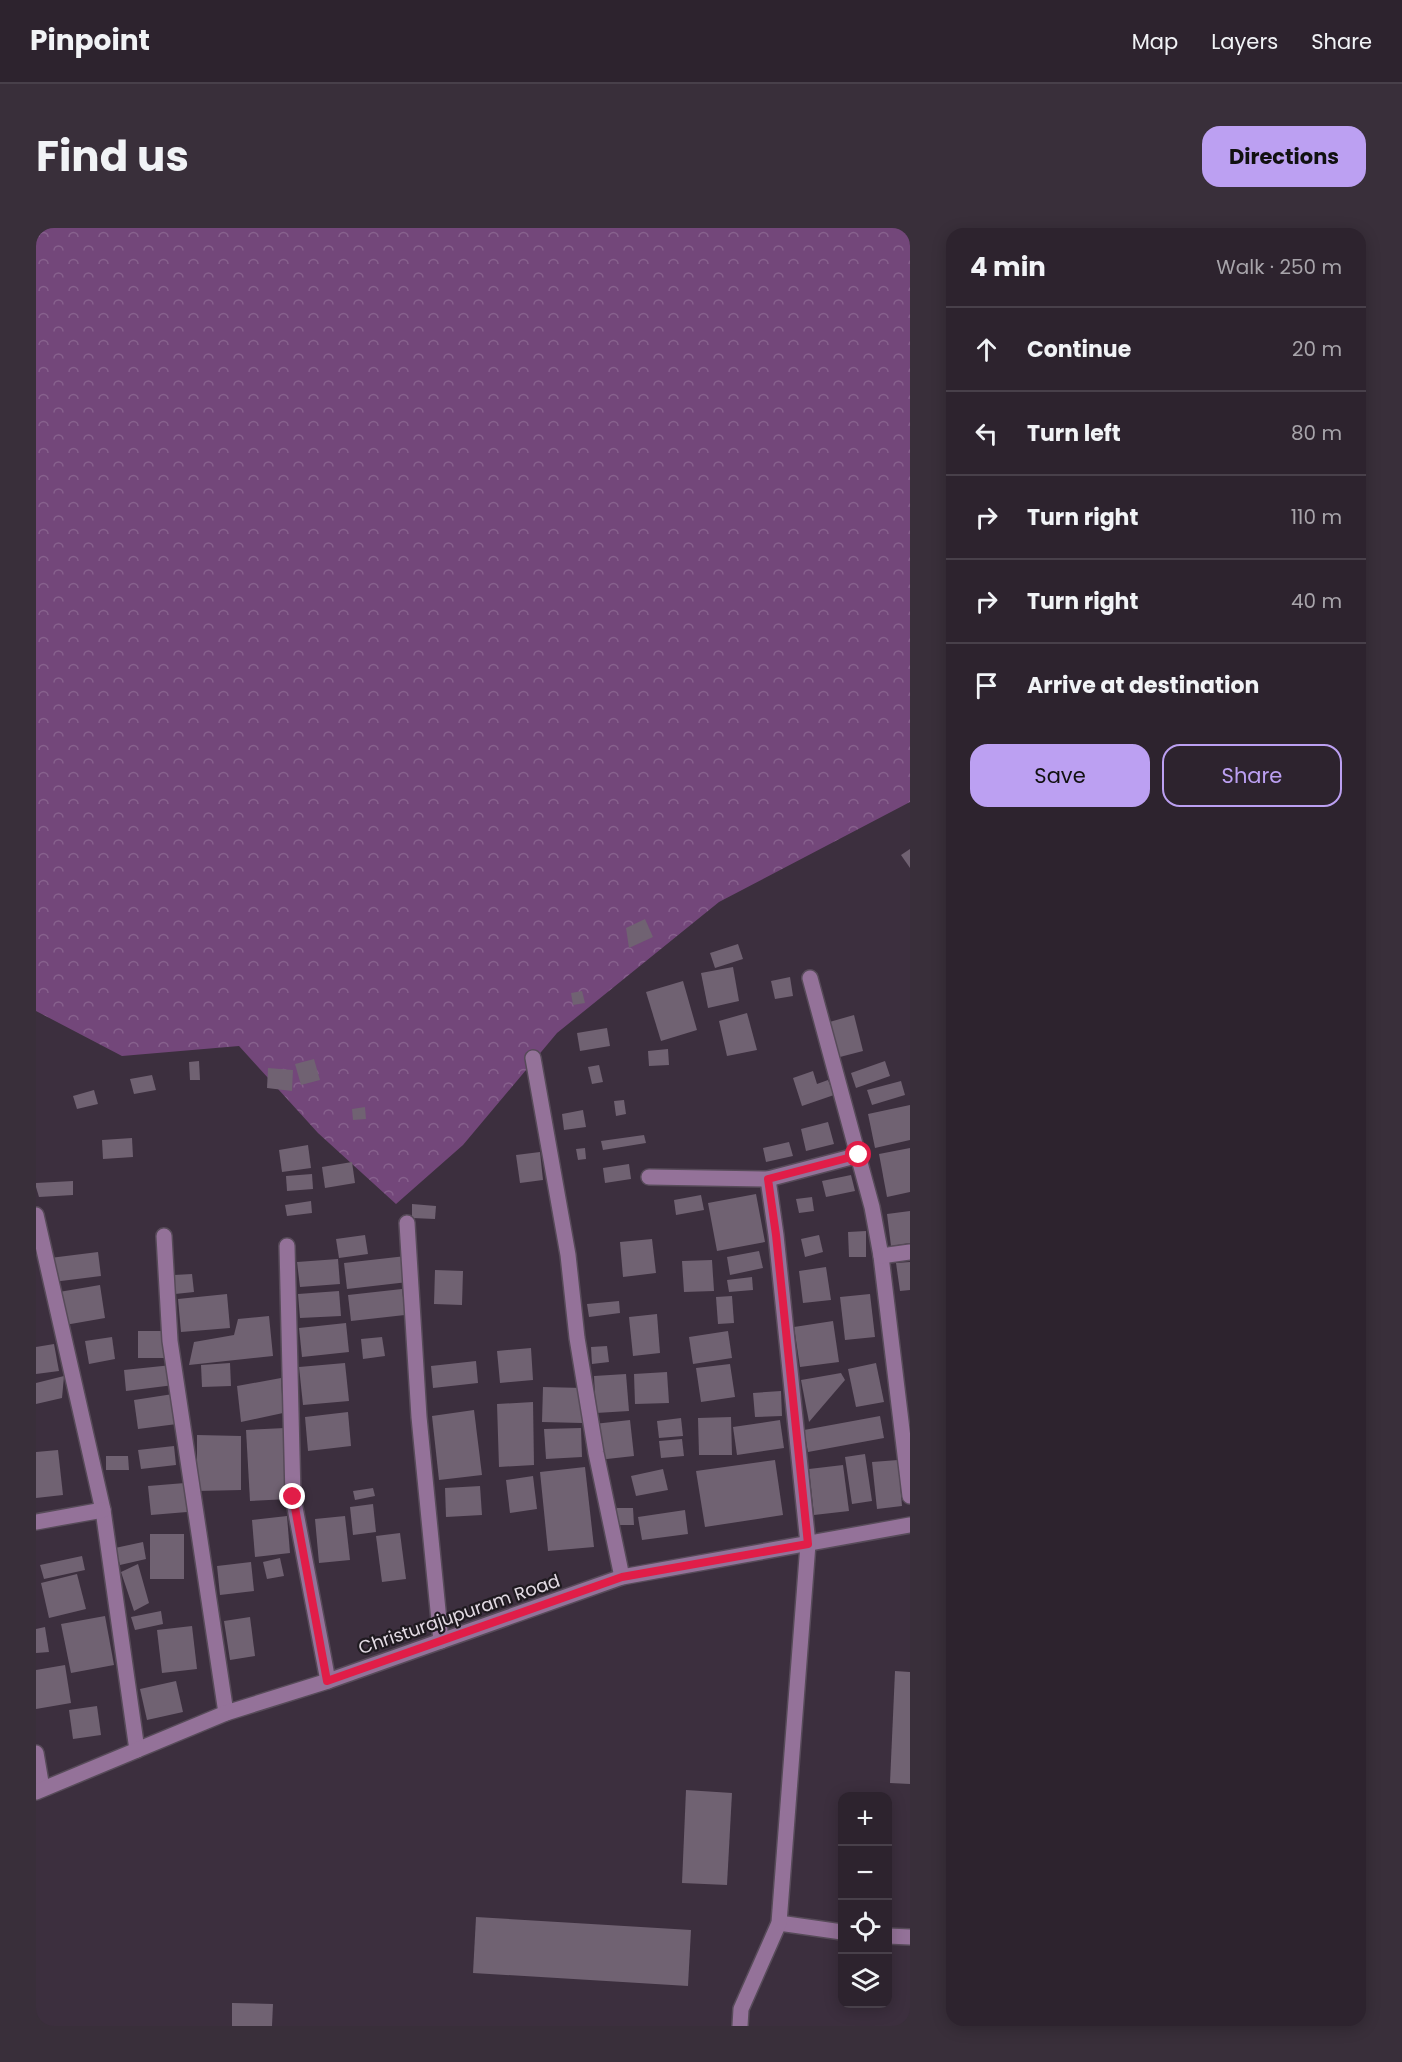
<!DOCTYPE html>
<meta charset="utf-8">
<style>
body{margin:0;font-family:Poppins,sans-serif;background:#392f3a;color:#f1f3f6}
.controls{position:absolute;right:18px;bottom:18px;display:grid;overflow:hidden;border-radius:12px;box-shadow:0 3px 15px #0003}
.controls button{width:54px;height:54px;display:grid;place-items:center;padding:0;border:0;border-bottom:2px solid #48404a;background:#2d232e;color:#f1f3f6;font:30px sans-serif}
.stop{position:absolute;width:18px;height:18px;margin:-14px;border:4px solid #e11d48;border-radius:50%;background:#fff}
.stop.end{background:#e11d48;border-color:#fff;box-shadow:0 2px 6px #0008}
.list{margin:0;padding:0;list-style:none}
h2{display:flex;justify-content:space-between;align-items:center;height:78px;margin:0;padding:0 24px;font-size:26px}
h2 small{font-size:20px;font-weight:400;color:#a7a4aa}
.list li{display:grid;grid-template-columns:39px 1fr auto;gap:18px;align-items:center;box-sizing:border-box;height:84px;padding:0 24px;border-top:2px solid #48404a}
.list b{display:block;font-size:22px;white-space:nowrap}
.list em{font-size:20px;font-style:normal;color:#a7a4aa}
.actions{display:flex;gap:12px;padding:18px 24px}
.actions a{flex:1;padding:14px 0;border:2px solid #bca0f2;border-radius:18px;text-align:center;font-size:21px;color:#bca0f2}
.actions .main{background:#bca0f2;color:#111}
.icon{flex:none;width:33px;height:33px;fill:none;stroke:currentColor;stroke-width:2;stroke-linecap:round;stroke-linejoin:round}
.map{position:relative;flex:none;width:874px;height:1798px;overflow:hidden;border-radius:18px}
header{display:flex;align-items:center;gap:36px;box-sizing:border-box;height:84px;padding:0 30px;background:#2d232e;border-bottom:2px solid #48404a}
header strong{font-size:28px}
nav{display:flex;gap:33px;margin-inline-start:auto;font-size:21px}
.intro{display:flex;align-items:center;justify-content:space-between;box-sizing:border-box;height:144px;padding:0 36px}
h1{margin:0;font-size:42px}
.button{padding:15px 27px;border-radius:18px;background:#bca0f2;color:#111;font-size:21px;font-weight:700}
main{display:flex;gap:36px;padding:0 36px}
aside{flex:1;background:#2d232e;border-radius:18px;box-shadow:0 3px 15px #0003}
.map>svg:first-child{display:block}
</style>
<header>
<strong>Pinpoint</strong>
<nav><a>Map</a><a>Layers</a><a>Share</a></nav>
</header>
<div class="intro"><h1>Find us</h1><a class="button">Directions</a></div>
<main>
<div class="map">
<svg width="874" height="1798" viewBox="0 0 874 1798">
<defs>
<pattern id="forest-crowns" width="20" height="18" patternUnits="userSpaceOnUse" patternTransform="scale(1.5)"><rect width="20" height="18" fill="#73477a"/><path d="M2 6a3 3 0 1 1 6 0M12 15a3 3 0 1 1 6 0" fill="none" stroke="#87618d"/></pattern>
</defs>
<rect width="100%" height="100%" fill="#3c2f3e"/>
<polygon fill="url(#forest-crowns)" points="0,0 874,0 874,574 683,674 521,805 427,917 360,976 282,905 203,818 86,828 0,783"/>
<g fill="#706272">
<polygon points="874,621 874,640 865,627"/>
<polygon points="609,691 617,709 593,720 590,700"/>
<polygon points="702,716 707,731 679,740 674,725"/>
<polygon points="697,739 703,773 672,780 665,745"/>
<polygon points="754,749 757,768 739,771 735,753"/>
<polygon points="647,753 661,802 625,813 610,764"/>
<polygon points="546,763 549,775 537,777 535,765"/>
<polygon points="711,785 721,822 691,828 683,793"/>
<polygon points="818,787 827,823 800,830 790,795"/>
<polygon points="571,800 574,818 544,823 541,805"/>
<polygon points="632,821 633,837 613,838 612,823"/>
<polygon points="278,831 284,852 265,857 259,836"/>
<polygon points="163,833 164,852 154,852 153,834"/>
<polygon points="849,833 854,848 820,860 815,845"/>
<polygon points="563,837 567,854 556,856 552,839"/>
<polygon points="232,840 257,842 256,863 231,860"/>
<polygon points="777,843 781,856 792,852 798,867 766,878 757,850"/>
<polygon points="116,847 120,862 98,866 94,851"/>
<polygon points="865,853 869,867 836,877 831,862"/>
<polygon points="58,862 62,876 41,881 37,868"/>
<polygon points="588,872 590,886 580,888 578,873"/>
<polygon points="874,877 874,912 839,920 832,886"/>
<polygon points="329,879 330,891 317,892 316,881"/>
<polygon points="547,882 550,899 528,902 526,886"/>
<polygon points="792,894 798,916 770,923 765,901"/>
<polygon points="608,907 610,915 567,922 565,913"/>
<polygon points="96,910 97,929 67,931 66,912"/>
<polygon points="753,914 757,928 730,934 727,920"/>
<polygon points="272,917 275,940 246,944 243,922"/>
<polygon points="549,920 550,931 542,932 540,921"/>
<polygon points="874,920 874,964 851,969 843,926"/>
<polygon points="504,924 507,952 484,955 480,927"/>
<polygon points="316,934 319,955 289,960 286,939"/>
<polygon points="593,936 595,951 569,955 567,940"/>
<polygon points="276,946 277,961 251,963 250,948"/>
<polygon points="815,947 819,963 790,969 786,953"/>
<polygon points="37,953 37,967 3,969 0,959 0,955"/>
<polygon points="720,966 729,1014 681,1023 672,975"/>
<polygon points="665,967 668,982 640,987 638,972"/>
<polygon points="776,969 778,983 763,985 760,971"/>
<polygon points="275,973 276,985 251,988 249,977"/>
<polygon points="376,976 400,978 399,991 376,990"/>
<polygon points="874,983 874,1015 855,1018 851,986"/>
<polygon points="830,1003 830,1029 813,1029 812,1004"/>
<polygon points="329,1007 332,1026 303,1030 300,1011"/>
<polygon points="783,1007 787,1024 769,1029 765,1011"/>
<polygon points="616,1011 620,1045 587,1049 584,1014"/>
<polygon points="723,1023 727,1040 694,1047 691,1029"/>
<polygon points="62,1024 65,1048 17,1054 14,1030"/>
<polygon points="370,1028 372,1054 311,1061 308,1035"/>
<polygon points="302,1031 304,1056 264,1059 261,1034"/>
<polygon points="676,1032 678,1063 648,1064 646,1033"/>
<polygon points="874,1034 874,1062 864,1063 860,1035"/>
<polygon points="790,1039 795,1072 767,1075 763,1043"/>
<polygon points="399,1042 427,1043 426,1077 398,1076"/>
<polygon points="156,1046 158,1064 139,1066 138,1047"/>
<polygon points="716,1049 717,1062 693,1064 691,1052"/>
<polygon points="64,1057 69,1090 29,1097 23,1064"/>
<polygon points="366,1061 369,1087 315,1093 312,1067"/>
<polygon points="303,1063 305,1088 264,1090 262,1066"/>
<polygon points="191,1066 194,1100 145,1104 142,1071"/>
<polygon points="834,1066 839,1109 809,1112 804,1069"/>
<polygon points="696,1068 698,1095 682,1096 680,1069"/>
<polygon points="583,1073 584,1085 553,1089 551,1076"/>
<polygon points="621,1086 624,1125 597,1128 593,1089"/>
<polygon points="233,1088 237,1128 153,1137 158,1114 198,1107 202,1091"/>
<polygon points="797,1093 803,1134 764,1139 758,1099"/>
<polygon points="310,1095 313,1124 266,1129 263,1100"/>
<rect x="102" y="1103" width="30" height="27"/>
<polygon points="692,1103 696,1130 657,1136 653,1109"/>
<polygon points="76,1109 79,1131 53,1136 49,1113"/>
<polygon points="346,1109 349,1128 327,1131 325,1111"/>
<polygon points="18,1116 23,1143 0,1146 0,1119"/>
<polygon points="571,1118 573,1134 556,1136 555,1119"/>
<polygon points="495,1120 497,1152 464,1155 461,1123"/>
<polygon points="440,1133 442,1155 397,1160 395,1138"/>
<polygon points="194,1135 195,1158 166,1159 165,1137"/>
<polygon points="309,1135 313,1173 267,1177 263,1139"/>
<polygon points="840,1135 848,1174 820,1179 812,1141"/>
<polygon points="694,1136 699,1169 665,1174 660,1140"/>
<polygon points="136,1137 138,1157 90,1163 88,1142"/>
<polygon points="631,1144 633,1175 599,1176 598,1146"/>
<polygon points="805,1145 809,1152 773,1194 765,1152"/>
<polygon points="590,1146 593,1183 560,1185 558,1148"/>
<polygon points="28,1148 26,1170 0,1176 0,1155"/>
<polygon points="245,1150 247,1185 205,1194 201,1158"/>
<polygon points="507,1159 547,1160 546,1195 506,1194"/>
<polygon points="745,1163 746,1188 719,1189 717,1165"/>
<polygon points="137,1166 141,1196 102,1201 98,1172"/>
<polygon points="497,1174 498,1237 463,1239 461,1176"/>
<polygon points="438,1182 446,1247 403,1252 396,1188"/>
<polygon points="312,1184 315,1218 272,1223 269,1189"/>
<polygon points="844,1188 848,1210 772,1224 768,1202"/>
<polygon points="695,1189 696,1227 663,1227 662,1190"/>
<polygon points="645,1190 647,1208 623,1210 621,1193"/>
<polygon points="594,1192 598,1228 562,1232 558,1196"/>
<polygon points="744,1192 748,1220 701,1227 697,1199"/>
<polygon points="249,1200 253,1271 214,1273 210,1202"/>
<polygon points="545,1200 546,1229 510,1231 508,1201"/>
<polygon points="161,1207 205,1208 205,1262 161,1263"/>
<polygon points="646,1211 648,1228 625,1230 623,1213"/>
<polygon points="138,1218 140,1237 105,1241 102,1222"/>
<polygon points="22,1222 27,1267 0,1270 0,1224"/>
<polygon points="829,1226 836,1273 816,1276 809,1229"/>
<polygon points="70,1228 92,1228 93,1242 70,1242"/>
<polygon points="739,1232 747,1287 669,1299 660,1243"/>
<polygon points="862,1232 866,1278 841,1281 836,1234"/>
<polygon points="807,1237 813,1283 778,1287 773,1241"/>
<polygon points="549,1239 558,1319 512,1323 504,1244"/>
<polygon points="627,1241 632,1262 600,1268 595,1248"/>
<polygon points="497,1248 501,1281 474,1285 470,1252"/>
<polygon points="149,1255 151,1284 115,1287 112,1258"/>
<polygon points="444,1258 446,1287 410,1289 409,1260"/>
<polygon points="337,1260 339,1268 319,1272 317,1263"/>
<polygon points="337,1276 340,1304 317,1307 314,1279"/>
<polygon points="581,1280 597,1280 598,1297 581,1297"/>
<polygon points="649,1282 652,1306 606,1312 602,1289"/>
<polygon points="251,1288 254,1325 219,1329 216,1292"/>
<polygon points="309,1288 314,1332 283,1335 279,1291"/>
<polygon points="364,1305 370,1351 346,1354 340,1308"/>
<rect x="114" y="1306" width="34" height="45"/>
<polygon points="107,1314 110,1331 84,1337 79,1320"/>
<polygon points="46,1328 49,1342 8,1351 4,1337"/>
<polygon points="244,1330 248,1348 231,1351 227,1334"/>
<polygon points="215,1334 218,1363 184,1367 181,1338"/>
<polygon points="102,1336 113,1375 98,1383 85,1344"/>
<polygon points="41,1346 50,1381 13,1390 5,1355"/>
<polygon points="125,1383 127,1396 99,1402 95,1389"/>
<polygon points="69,1388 78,1437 35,1445 25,1396"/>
<polygon points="214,1389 219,1428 194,1432 188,1393"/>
<polygon points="156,1398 161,1441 126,1445 121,1402"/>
<polygon points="9,1399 13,1424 0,1425 0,1401"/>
<polygon points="29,1437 35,1475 0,1481 0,1442"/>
<polygon points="859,1443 874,1444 874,1556 854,1555"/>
<polygon points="140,1453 147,1484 111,1492 104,1461"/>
<polygon points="61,1478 65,1507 37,1511 33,1482"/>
<polygon points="650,1562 696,1565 691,1657 646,1655"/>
<polygon points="440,1689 655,1702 652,1758 437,1745"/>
<polygon points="196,1775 237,1776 236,1798 196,1798"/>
</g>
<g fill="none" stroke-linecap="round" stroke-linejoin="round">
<g stroke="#574b59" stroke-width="18">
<g id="minor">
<polyline points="774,750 836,979 845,1028 874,1268"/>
<polyline points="497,830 532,1027 541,1110 560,1225 586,1349"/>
<polyline points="613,949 732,951 823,927"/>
<polyline points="0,987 67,1282 101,1522"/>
<polyline points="371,995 383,1189 405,1413"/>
<polyline points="128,1008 134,1113 190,1485"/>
<polyline points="251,1018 257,1269 292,1453"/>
<polyline points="845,1028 874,1024"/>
<polyline points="0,1294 67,1282"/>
<polyline points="0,1525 6,1560"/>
<polyline points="0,1564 190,1485 292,1453 586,1349 874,1297"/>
<polyline points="743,1695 806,1704"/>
<polyline points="852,1708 874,1709"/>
<polyline points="704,1798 705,1781 743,1695 772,1316 740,1007 732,951"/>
</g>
</g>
<use href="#minor" stroke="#947299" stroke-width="15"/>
</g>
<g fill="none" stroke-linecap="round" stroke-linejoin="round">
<polyline stroke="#e11d48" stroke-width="8" points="257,1269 291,1453 586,1349 772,1316 740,1007 732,951 823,927"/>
</g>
<g text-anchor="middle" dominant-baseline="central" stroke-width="4.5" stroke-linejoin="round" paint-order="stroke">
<g font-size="18" fill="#e3dbe4" stroke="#1f1a20">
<text transform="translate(423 1386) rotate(-19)">Christurajupuram Road</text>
</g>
</g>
</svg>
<div class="controls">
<button>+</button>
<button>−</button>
<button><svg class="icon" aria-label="locate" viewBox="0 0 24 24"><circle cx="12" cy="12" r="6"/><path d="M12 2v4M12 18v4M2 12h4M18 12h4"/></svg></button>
<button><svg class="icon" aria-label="layers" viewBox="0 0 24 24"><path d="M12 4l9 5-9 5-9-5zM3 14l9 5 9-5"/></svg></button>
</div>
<div class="stop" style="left:823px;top:927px"></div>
<div class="stop end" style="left:257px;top:1269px"></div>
</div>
<aside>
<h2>4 min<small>Walk · 250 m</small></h2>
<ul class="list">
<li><svg class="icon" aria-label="ahead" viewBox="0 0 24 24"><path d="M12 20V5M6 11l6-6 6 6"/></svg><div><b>Continue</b></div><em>20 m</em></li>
<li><svg class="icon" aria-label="left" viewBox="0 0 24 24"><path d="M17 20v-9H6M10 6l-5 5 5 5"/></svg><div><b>Turn left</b></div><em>80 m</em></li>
<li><svg class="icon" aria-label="right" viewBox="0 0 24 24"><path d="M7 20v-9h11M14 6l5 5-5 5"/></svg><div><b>Turn right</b></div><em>110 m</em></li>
<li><svg class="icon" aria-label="right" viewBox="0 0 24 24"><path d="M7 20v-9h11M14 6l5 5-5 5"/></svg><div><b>Turn right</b></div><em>40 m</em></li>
<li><svg class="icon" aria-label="arrive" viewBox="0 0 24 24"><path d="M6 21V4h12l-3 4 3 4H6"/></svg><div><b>Arrive at destination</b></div></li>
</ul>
<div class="actions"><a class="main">Save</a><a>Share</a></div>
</aside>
</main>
